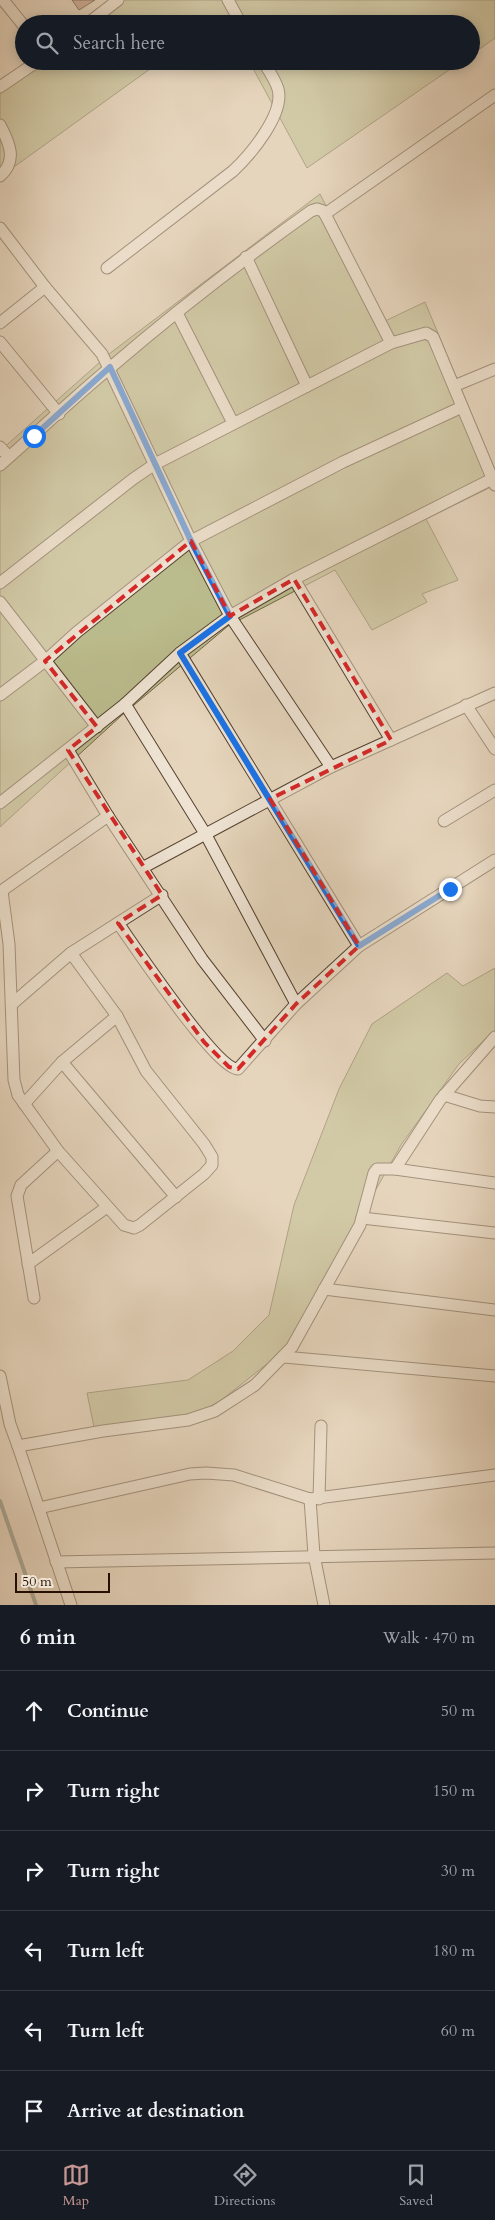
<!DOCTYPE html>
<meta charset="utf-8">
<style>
body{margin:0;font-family:Cardo,serif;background:#242831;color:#f1f3f6}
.scale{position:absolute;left:15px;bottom:12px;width:95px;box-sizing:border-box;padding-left:5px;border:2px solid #251001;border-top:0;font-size:14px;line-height:18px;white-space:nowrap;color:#251001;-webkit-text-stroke:4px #efe4d4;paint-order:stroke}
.stop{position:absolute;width:15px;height:15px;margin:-11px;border:4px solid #1a73e8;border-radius:50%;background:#fff}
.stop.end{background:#1a73e8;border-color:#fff;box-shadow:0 1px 5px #0008}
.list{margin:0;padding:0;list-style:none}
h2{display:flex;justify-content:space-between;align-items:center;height:65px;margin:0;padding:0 20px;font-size:21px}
h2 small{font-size:16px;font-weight:400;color:#9ea1a6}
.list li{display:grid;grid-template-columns:32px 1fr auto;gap:15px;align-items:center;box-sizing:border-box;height:80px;padding:0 20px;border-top:1px solid #363941}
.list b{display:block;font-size:19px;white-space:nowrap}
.list em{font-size:16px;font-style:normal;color:#9ea1a6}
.icon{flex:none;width:28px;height:28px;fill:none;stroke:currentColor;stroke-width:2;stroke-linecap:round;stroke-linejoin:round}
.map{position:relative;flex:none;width:495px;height:1605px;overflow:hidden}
.search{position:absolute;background:#171b24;box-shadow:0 2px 12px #0003;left:15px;right:15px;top:15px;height:55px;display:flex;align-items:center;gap:12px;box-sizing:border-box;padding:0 18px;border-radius:28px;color:#9ea1a6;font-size:19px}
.sheet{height:545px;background:#171b24}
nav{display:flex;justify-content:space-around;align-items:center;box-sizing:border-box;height:70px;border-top:1px solid #363941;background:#171b24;font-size:14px;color:#9ea1a6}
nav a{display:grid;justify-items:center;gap:2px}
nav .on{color:#c59692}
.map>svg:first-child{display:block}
</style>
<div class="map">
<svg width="495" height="1605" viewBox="0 0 495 1605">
<rect width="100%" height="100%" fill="#e6d6bd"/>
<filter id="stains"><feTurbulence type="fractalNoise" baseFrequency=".004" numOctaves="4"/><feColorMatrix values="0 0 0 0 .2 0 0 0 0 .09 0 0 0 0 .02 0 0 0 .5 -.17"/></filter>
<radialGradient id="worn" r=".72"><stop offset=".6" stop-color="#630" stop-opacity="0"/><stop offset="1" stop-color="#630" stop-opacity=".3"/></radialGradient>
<g fill="#bbbc8d" stroke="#706647">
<polygon points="121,0 495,0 495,38 471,55 471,24 228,24 225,18 216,24 92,24"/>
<polygon points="47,61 161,61 0,177 0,92"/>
<polygon points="249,61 462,61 307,168"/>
<polygon points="320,194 385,321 425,302 495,470 495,485 426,519 458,580 422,594 427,602 372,630 335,570 228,626 121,716 0,827 0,451 109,354"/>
<polygon points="495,968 495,1030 459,1064 401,1145 325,1280 282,1352 219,1402 178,1422 96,1437 87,1393 188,1380 233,1351 269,1315 294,1205 339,1089 372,1024 447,973 463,986"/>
</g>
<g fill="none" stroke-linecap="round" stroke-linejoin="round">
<polyline stroke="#69756b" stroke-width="4" points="0,1501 36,1605"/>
<g stroke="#554230" stroke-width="13">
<g id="minor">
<polyline points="3,0 24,26"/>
<polyline points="228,0 241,24"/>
<polyline points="87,24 118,0"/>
<polyline points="0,87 38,61"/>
<path d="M0 125C9 142 18 161 0 176"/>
<polyline points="325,214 495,95"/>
<polyline points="0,228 45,287 102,354 191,541 230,616 331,767"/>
<polyline points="246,257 307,386"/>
<path d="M107 268 233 171C250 155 285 114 278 89 275 79 268 70 263 61"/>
<polyline points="177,313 233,423"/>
<polyline points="0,323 45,287"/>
<polyline points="0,342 59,414"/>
<polyline points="454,386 495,369"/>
<polyline points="0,447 9,457"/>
<path d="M0 465C37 433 73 398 111 367 175 312 242 260 311 211L317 209 323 211 325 214 391 343 426 333 433 337 495 485"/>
<polyline points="294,579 391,740"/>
<polyline points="0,583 133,479 155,464 391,343"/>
<polyline points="0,602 97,727"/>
<polyline points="180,653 359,946"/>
<polyline points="0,695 45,661 77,632 191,541 343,462 462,407"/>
<polyline points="125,704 206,835 296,1004"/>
<polyline points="466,705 495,749"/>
<polyline points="68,750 108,816 202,959 265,1041"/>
<polyline points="0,803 125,704 180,653 230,616 294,579 492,479"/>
<polyline points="444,821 495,790"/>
<polyline points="144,867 331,767 495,693"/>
<polyline points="2,891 9,944 14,1080 18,1095 58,1151 124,1225 134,1228 140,1225 204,1174 212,1165 212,1157 204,1144 146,1071 117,1016 71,953"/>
<polyline points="0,892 108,816"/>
<path d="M118 923C135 947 216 1069 238 1069L296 1004 359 946 495 860"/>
<polyline points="12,1004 71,953 162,895"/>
<polyline points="62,1062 176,1197"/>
<polyline points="444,1095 480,1106 495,1107"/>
<polyline points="24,1104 62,1062 117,1016"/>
<polyline points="395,1169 440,1100 495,1037"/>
<polyline points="362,1218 495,1233"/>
<polyline points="28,1264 107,1207"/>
<polyline points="324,1289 495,1310"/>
<polyline points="34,1298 17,1196 21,1185 58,1151"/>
<polyline points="284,1357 495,1376"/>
<polyline points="0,1376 10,1424 18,1446"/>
<polyline points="310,1499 314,1555 324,1605"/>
<polyline points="319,1499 321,1426"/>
<polyline points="39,1508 190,1474 206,1473 234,1475 310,1499 495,1475"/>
<polyline points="56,1562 495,1553"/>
<polyline points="71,1605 18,1446 103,1431 188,1420 215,1411 255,1385 292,1347 360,1225 374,1173 377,1169 395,1169 495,1183"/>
</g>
</g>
<use href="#minor" stroke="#efe4d4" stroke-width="11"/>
</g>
<polygon fill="#b58168" stroke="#251001" points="72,0 95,0 79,10"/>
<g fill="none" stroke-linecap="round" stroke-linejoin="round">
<polyline stroke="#1a73e8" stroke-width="6" points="34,436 110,367 191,541 230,616 180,653 359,946 450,889"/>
</g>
<path d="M0 0H495V1605H0ZM191 541 230 616 294 579 391 740 270 799 359 946 296 1004 238 1069 229 1067 204 1042 118 923 162 895 68 750 97 727 45 661Z" fill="#e6d6bd" fill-opacity=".55" fill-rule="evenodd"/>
<path fill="none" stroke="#d62828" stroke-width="4" stroke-dasharray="10 6" stroke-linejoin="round" d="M191 541 230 616 294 579 391 740 270 799 359 946 296 1004 238 1069 229 1067 204 1042 118 923 162 895 68 750 97 727 45 661Z"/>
<rect width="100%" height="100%" filter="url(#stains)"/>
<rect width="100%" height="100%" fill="url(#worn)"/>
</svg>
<div class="scale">50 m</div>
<div class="stop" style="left:34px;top:436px"></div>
<div class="stop end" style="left:450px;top:889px"></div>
<div class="search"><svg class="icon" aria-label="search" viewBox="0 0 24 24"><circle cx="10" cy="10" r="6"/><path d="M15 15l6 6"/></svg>Search here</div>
</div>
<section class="sheet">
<h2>6 min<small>Walk · 470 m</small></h2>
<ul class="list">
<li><svg class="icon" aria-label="ahead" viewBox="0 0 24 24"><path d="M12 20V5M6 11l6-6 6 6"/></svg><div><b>Continue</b></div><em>50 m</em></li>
<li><svg class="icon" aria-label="right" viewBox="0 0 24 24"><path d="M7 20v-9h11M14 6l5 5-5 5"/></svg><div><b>Turn right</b></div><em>150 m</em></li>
<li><svg class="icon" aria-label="right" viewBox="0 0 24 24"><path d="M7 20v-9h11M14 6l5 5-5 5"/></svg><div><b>Turn right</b></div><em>30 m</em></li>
<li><svg class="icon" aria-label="left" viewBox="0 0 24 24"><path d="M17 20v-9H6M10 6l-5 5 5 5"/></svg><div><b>Turn left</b></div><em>180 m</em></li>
<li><svg class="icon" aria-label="left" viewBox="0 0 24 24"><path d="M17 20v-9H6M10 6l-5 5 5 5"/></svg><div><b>Turn left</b></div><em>60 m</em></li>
<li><svg class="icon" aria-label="arrive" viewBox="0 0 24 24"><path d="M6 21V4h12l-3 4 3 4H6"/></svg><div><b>Arrive at destination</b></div></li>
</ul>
</section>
<nav>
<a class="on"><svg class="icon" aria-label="map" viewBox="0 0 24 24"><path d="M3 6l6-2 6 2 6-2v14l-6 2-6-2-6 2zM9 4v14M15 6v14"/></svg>Map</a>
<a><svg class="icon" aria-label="directions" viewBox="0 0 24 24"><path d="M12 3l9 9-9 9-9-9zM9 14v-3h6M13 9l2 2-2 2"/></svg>Directions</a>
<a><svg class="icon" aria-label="saved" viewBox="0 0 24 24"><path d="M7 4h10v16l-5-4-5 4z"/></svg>Saved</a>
</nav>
